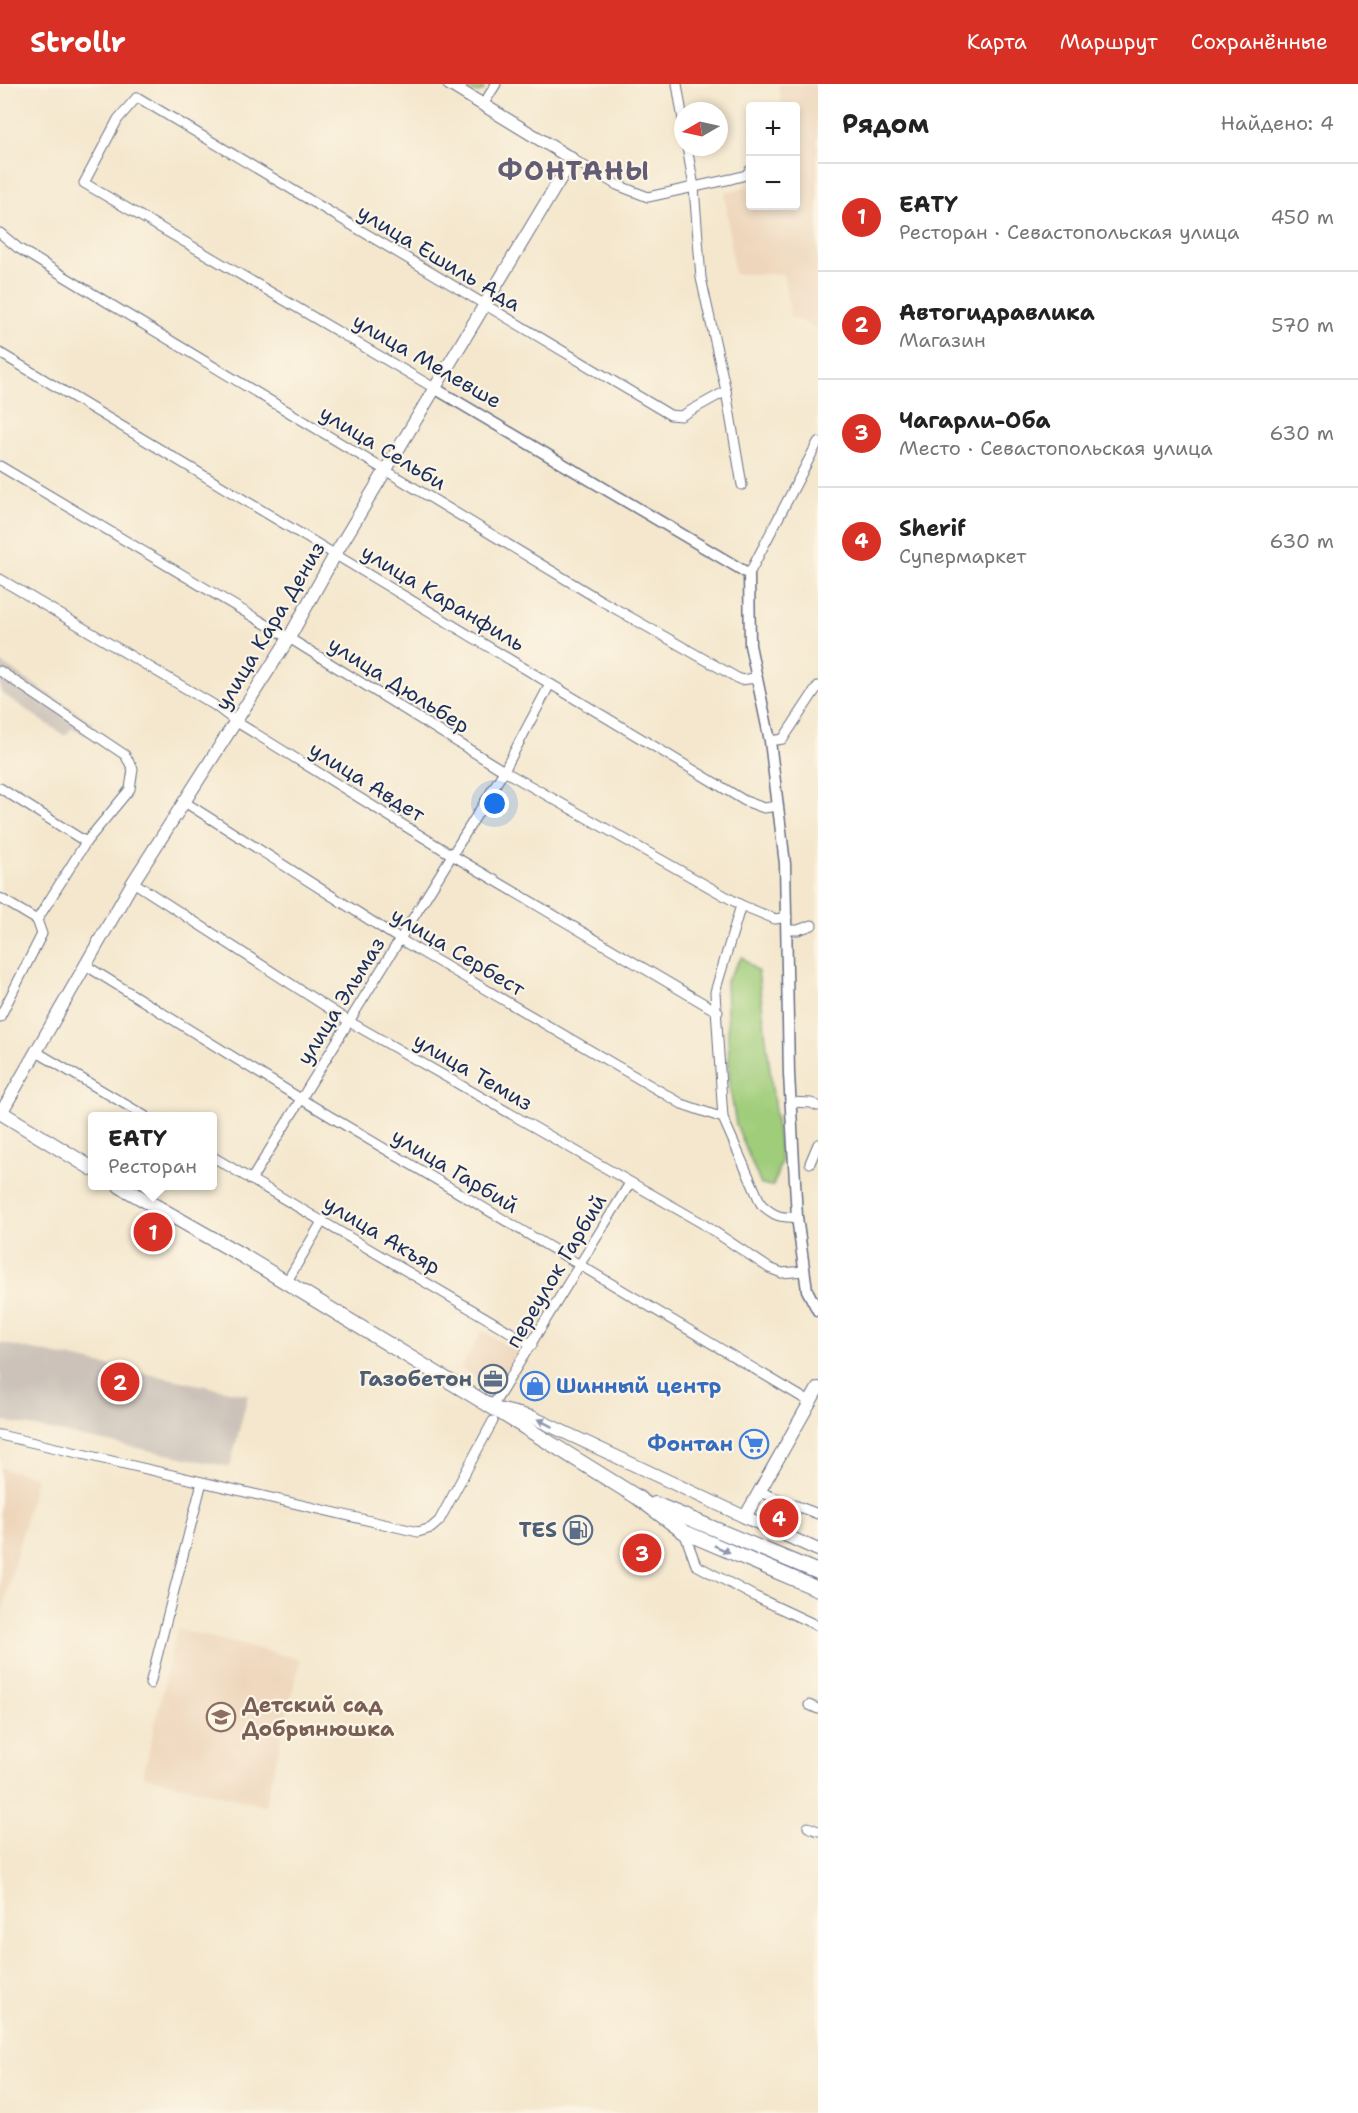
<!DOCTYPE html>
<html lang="ru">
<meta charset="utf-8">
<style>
body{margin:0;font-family:"Shantell Sans",sans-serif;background:#f6f6f6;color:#222}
.controls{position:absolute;right:18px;top:18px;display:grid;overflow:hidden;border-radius:6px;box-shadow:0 3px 9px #0003}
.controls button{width:54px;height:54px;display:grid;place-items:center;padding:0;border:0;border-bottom:2px solid #e0e0e0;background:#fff;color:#222;font:30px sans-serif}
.compass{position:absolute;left:674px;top:18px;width:54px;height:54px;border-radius:50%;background:#fff;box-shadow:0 3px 9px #0003;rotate:261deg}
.you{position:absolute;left:495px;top:720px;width:21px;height:21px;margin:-15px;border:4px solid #fff;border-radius:50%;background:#1a73e8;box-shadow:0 0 0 9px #1a73e833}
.badge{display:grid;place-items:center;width:39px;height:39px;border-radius:50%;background:#d93025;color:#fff;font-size:20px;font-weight:700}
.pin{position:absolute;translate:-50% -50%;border:3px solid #fff;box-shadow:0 2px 6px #0006}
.popup{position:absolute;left:88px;top:1028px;width:129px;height:78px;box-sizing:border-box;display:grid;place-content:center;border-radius:6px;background:#fff;filter:drop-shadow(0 2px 4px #0005);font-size:20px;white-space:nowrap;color:#767676}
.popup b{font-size:22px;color:#222}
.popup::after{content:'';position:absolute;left:50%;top:100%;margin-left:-12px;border:12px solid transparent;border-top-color:#fff}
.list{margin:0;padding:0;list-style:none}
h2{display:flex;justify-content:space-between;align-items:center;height:78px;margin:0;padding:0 24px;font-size:26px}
h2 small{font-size:20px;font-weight:400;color:#767676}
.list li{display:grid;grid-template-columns:39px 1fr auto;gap:18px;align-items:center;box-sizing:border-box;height:108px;padding:0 24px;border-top:2px solid #e0e0e0}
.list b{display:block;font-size:22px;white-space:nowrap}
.list p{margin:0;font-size:20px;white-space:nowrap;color:#767676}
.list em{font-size:20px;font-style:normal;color:#767676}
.map{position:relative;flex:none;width:818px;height:2029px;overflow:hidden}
header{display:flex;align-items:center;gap:36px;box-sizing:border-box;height:84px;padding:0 30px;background:#d93025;color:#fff}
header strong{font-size:28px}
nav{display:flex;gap:33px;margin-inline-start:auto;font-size:21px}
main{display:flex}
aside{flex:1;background:#fff}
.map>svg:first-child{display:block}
</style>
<header>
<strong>Strollr</strong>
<nav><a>Карта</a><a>Маршрут</a><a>Сохранённые</a></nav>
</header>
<main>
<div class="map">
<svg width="818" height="2029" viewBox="0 0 818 2029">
<rect width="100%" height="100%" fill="#fcf5e5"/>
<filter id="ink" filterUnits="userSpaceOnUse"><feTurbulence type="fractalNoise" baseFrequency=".0167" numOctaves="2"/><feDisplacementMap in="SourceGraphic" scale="12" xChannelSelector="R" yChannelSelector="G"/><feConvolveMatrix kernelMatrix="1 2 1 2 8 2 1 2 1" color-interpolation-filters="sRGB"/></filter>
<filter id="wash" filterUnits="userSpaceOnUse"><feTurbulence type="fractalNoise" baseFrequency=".008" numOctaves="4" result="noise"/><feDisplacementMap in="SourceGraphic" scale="24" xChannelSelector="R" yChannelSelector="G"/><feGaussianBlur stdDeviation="1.35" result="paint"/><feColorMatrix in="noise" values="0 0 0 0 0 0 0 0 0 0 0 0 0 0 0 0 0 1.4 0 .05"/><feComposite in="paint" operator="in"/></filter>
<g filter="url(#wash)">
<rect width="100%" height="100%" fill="#f4e7cd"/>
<g fill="#eed6bb">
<polygon points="778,0 818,0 818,245 791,233 783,190 734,190 725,108 750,102 750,122 796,122 796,22 782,22"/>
<polygon points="482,1247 517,1268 495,1304 461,1284"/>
<polygon points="0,1384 36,1393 0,1538"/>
<polygon points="177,1545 300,1575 265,1722 143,1692"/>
</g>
<g fill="#ccc2b9">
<polygon points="0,578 93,639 86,651 72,644 65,652 0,608"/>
<polygon points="0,1259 248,1311 230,1383 0,1336"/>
</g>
<g fill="#a0cd7a" stroke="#5e7e6c" stroke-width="1.5">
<polygon points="459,0 481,0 484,7 477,9"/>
<polygon points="742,873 758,888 781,1077 773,1102 761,1101 736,1040 730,1005 726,897"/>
</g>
</g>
<g filter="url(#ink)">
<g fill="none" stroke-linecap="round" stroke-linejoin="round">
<g stroke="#676f85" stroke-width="11">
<g id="minor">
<polyline points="677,0 683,36"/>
<polyline points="483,21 496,0"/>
<polyline points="687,63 694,103 701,194 726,307 742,401"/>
<polyline points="572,75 617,101 648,113 731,95 746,91 750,86"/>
<polyline points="0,149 18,164 67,194 600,516 741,596 755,594"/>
<polyline points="0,269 745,717 764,724 778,722"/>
<polyline points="436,305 84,99 118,35 137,13 670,331 681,332 726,307"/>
<polyline points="0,382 289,554 504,687 741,821 775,835 787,833"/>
<polyline points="749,490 818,358"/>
<polyline points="0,495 214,621 235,637 452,771 718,928"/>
<polyline points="0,587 125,671 133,685 130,705 86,758 37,836"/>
<polyline points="770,657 783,655 818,602"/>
<polyline points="0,704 86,758"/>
<polyline points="183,717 401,856 682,1020 723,1034"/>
<polyline points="133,798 350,938 700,1138 769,1184 782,1189 804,1187"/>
<polyline points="0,814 37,836 42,850 0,933"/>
<path d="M741 821 715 908 723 1034 761 1120C774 1132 780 1134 797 1133"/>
<polyline points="787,846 798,846 812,841"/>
<polyline points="85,881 301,1015 810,1318"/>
<polyline points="35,967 145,1032"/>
<polyline points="790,1018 811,1019 818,1022"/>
<polyline points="213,1073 532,1261"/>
<polyline points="810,1079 818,1060"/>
<polyline points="251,1096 504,687 550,600"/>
<polyline points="286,1199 323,1136"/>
<polyline points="492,1323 630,1099"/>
<polyline points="0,1351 418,1448 431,1444 439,1437 493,1337"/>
<polyline points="760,1408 818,1430"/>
<polyline points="684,1448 696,1481 756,1513 818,1542"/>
<polyline points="150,1600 201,1402"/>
<polyline points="809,1621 818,1625"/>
<polyline points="808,1743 818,1747"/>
</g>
</g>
<g stroke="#676f85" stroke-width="13">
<polyline id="tertiary" points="436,305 749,490 750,561 770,657 785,780 789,990 797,1133 807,1206 818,1227"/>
</g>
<g stroke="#676f85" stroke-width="14">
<g id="secondary">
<polyline points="1,1029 133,798 289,554 336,469 572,75 449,0"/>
<polyline points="498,1325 532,1333 745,1433 818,1304"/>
<polyline points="745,1433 818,1466"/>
</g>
</g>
<g stroke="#676f85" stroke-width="16">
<g id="primary">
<polyline points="0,1028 93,1085"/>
<polyline points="120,1102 243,1172 492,1323 637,1413 684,1448 818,1505"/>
<polyline points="655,1420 818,1488"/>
</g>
</g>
<use href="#minor" stroke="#fff" stroke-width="9"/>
<use href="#tertiary" stroke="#fff" stroke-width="10"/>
<use href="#secondary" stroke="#fff" stroke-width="12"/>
<use href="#primary" stroke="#fff" stroke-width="14"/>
</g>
<defs><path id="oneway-solid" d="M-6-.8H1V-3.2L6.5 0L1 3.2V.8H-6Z" transform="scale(1.5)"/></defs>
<g fill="#8d97ae">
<use href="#oneway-solid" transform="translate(545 1339) rotate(-153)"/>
<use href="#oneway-solid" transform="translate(722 1465) rotate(24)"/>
</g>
</g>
<defs>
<g id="office-ring" transform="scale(1.5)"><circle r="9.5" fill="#fcf5e5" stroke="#5c6f8a" stroke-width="1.5"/><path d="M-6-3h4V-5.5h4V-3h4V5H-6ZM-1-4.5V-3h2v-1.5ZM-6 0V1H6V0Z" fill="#5c6f8a"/></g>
<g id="shop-ring" transform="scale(1.5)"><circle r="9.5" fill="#fcf5e5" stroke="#3f7fe0" stroke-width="1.5"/><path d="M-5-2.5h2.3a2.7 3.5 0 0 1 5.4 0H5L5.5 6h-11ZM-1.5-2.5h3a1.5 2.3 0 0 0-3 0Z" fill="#3f7fe0"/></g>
<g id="supermarket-ring" transform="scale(1.5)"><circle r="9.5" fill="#fcf5e5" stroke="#3f7fe0" stroke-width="1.5"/><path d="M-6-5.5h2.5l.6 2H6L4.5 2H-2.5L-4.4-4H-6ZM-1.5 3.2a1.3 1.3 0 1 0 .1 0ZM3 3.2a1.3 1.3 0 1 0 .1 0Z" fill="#3f7fe0"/></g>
<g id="fuel-ring" transform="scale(1.5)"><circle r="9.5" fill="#fcf5e5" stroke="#5c6f8a" stroke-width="1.5"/><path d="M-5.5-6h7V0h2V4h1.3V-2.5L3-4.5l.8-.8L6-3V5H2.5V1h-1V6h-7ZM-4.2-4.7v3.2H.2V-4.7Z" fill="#5c6f8a"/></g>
<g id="school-ring" transform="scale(1.5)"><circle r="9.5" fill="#fcf5e5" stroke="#8d6e63" stroke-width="1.5"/><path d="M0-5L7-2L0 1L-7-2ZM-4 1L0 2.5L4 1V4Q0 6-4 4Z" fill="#8d6e63"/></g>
</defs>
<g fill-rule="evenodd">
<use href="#office-ring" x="493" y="1295"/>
<use href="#shop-ring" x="535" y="1302"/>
<use href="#supermarket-ring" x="754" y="1360"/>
<use href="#fuel-ring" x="578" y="1446"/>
<use href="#school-ring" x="221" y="1633"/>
</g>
<g text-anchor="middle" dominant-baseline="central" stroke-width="4.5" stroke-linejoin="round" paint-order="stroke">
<g font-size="21" fill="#1b2f5e" stroke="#fcf5e5">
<text transform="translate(439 174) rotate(31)">улица Ешиль Ада</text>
<text transform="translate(427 277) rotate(30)">улица Мелевше</text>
<text transform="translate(383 364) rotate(31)">улица Сельби</text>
<text transform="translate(443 514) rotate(31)">улица Каранфиль</text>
<text transform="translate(270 542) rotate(-59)">улица Кара Дениз</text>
<text transform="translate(399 601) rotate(32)">улица Дюльбер</text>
<text transform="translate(367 698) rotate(32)">улица Авдет</text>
<text transform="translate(458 868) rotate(31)">улица Сербест</text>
<text transform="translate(341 917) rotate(-58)">улица Эльмаз</text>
<text transform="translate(473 988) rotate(30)">улица Темиз</text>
<text transform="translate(455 1087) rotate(31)">улица Гарбий</text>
<text transform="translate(382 1151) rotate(31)">улица Акъяр</text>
<text transform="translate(556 1187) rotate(-59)">переулок Гарбий</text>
</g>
<g font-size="21" font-weight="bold" fill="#4e5e75" stroke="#fcf5e5" text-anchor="end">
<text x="472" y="1295">Газобетон</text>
<text x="557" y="1446">TES</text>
</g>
<g font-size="21" font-weight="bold" fill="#366cbe" stroke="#fcf5e5" text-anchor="start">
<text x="556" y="1302">Шинный центр</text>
<text x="733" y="1360" text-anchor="end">Фонтан</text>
</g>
<g font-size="21" font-weight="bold" fill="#785e54" stroke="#fcf5e5" text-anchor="start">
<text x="242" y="1621">Детский сад<tspan x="242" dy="24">Добрынюшка</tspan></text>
</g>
<g font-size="27" font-weight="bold" letter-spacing="1.5" fill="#625c75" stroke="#fcf5e5">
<text x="574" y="86">ФОНТАНЫ</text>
</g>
</g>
</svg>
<div class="controls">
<button>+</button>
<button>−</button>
</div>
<svg class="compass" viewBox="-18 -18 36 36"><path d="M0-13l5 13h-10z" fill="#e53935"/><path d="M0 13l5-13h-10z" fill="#767676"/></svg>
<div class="you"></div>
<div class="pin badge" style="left:153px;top:1148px">1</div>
<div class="popup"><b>EАTY</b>Ресторан</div>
<div class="pin badge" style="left:120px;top:1298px">2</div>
<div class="pin badge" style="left:642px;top:1469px">3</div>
<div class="pin badge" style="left:779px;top:1434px">4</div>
</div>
<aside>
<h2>Рядом<small>Найдено: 4</small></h2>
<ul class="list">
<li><span class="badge">1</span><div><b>EАTY</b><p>Ресторан · Севастопольская улица</p></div><em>450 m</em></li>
<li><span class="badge">2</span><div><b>Автогидравлика</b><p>Магазин</p></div><em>570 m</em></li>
<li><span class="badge">3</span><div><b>Чагарли-Оба</b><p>Место · Севастопольская улица</p></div><em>630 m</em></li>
<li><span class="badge">4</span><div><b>Sherif</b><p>Супермаркет</p></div><em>630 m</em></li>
</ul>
</aside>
</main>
